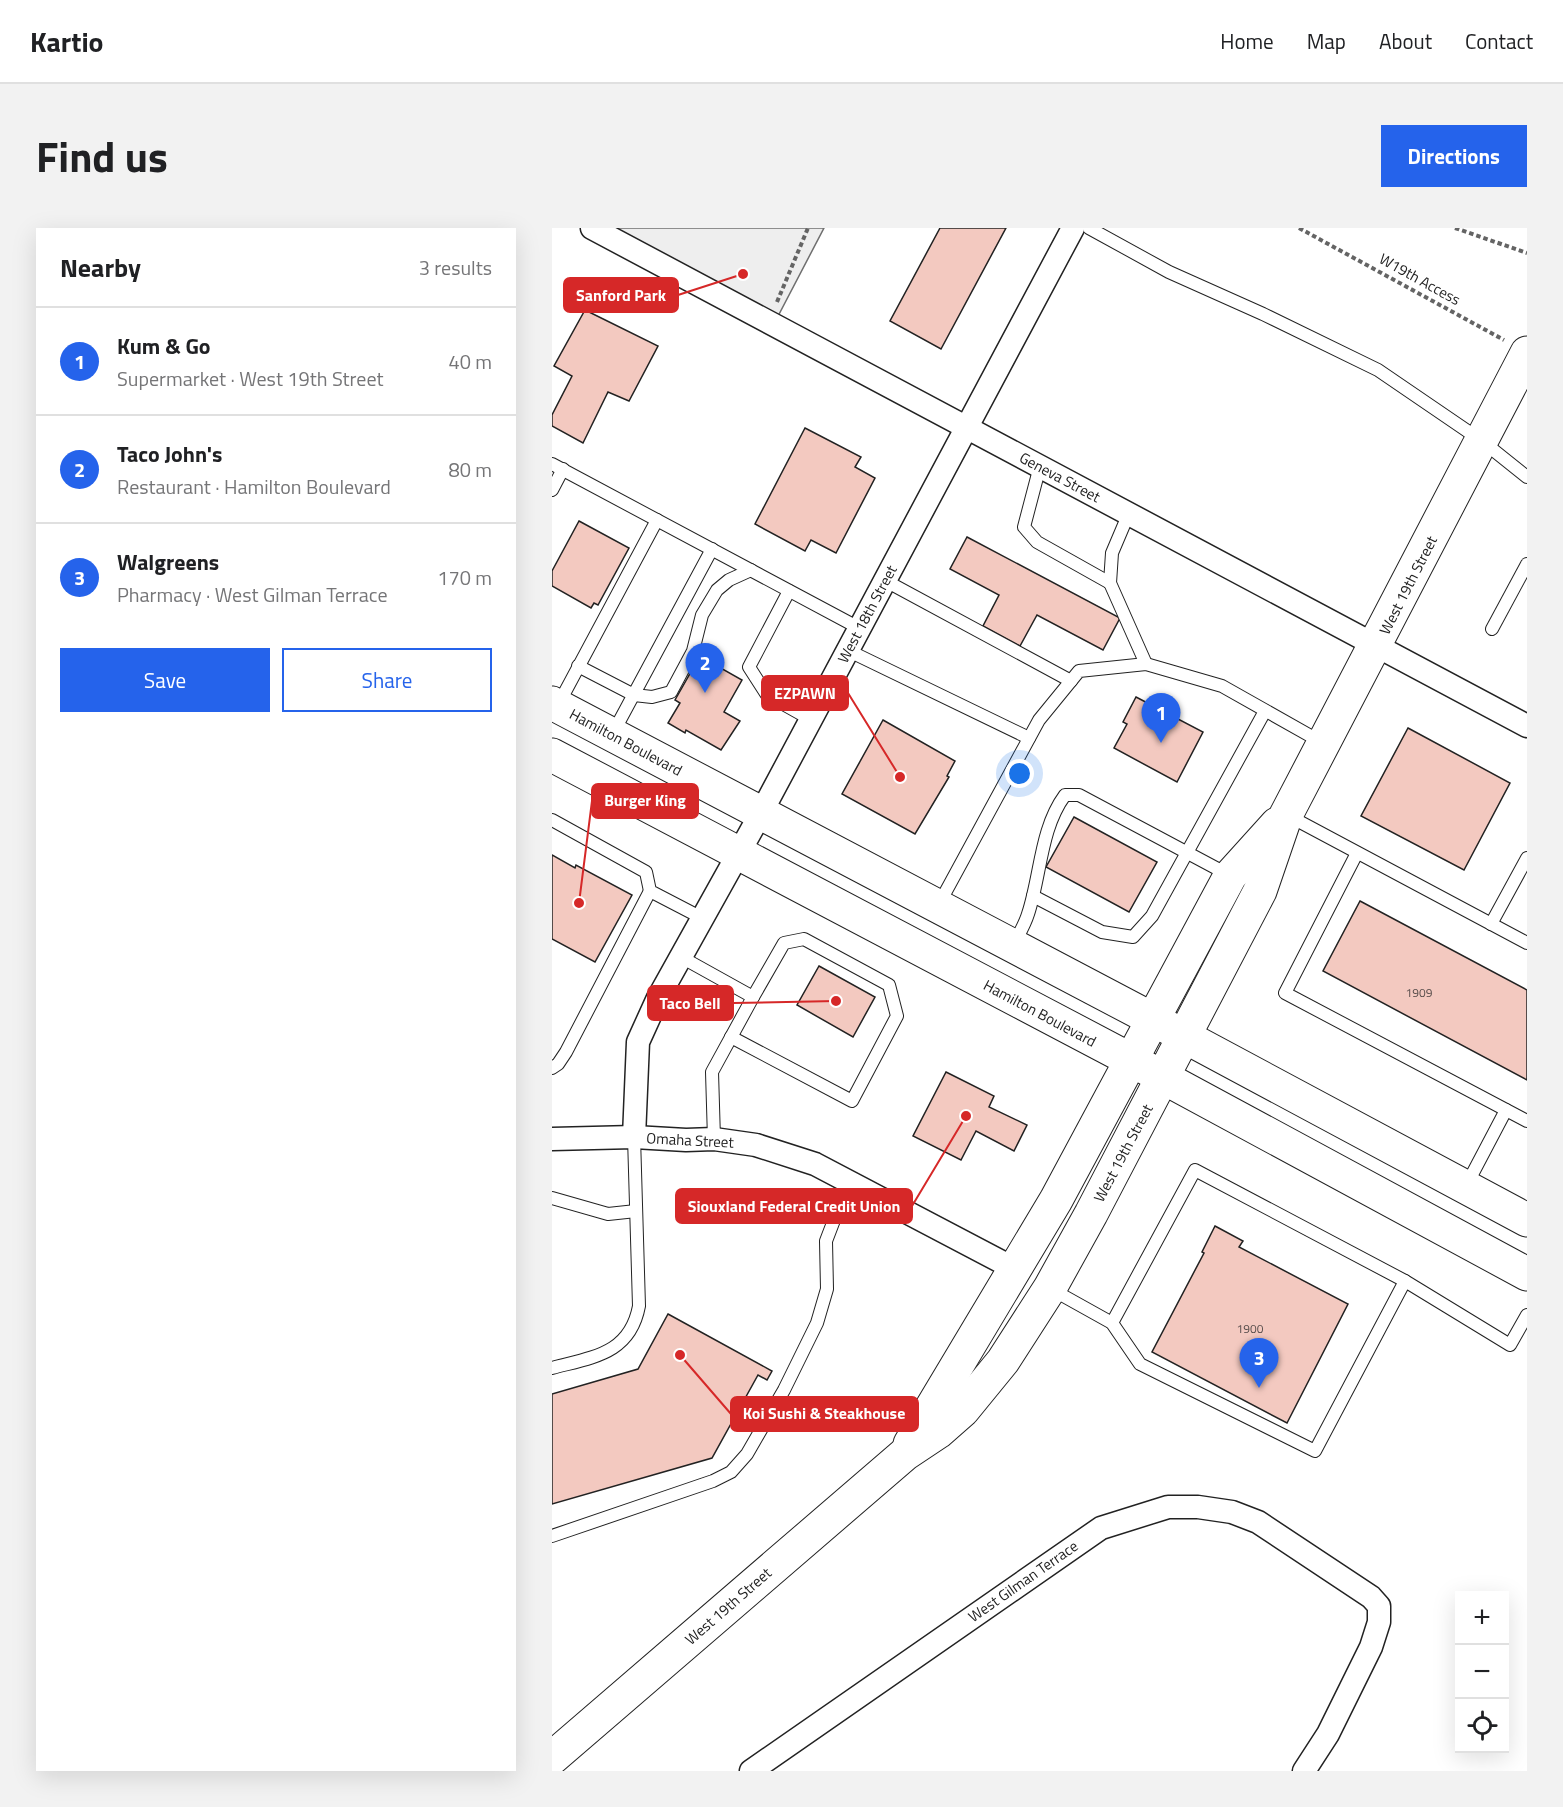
<!DOCTYPE html>
<meta charset="utf-8">
<style>
body{margin:0;font-family:"Titillium Web",sans-serif;background:#f2f2f2;color:#202124}
.controls{position:absolute;right:18px;bottom:18px;display:grid;overflow:hidden;border-radius:0px;box-shadow:0 6px 24px #0002}
.controls button{width:54px;height:54px;display:grid;place-items:center;padding:0;border:0;border-bottom:2px solid #e0e0e0;background:#fff;color:#202124;font:30px sans-serif}
.you{position:absolute;left:468px;top:546px;width:21px;height:21px;margin:-15px;border:4px solid #fff;border-radius:50%;background:#1a73e8;box-shadow:0 0 0 9px #1a73e833}
.badge{display:grid;place-items:center;width:39px;height:39px;border-radius:50%;background:#2563eb;color:#fff;font-size:20px;font-weight:700}
.pin{position:absolute;translate:-50% -50px;filter:drop-shadow(0 2px 3px #0008)}
.pin::after{content:'';position:absolute;top:32px;width:21px;height:18px;background:inherit;clip-path:polygon(0 0,100% 0,50% 100%)}
.list{margin:0;padding:0;list-style:none}
h2{display:flex;justify-content:space-between;align-items:center;height:78px;margin:0;padding:0 24px;font-size:26px}
h2 small{font-size:20px;font-weight:400;color:#757577}
.list li{display:grid;grid-template-columns:39px 1fr auto;gap:18px;align-items:center;box-sizing:border-box;height:108px;padding:0 24px;border-top:2px solid #e0e0e0}
.list b{display:block;font-size:22px;white-space:nowrap}
.list p{margin:0;font-size:20px;white-space:nowrap;color:#757577}
.list em{font-size:20px;font-style:normal;color:#757577}
.actions{display:flex;gap:12px;padding:18px 24px}
.actions a{flex:1;padding:14px 0;border:2px solid #2563eb;border-radius:0px;text-align:center;font-size:21px;color:#2563eb}
.actions .main{background:#2563eb;color:#fff}
.icon{flex:none;width:33px;height:33px;fill:none;stroke:currentColor;stroke-width:2;stroke-linecap:round;stroke-linejoin:round}
.map{position:relative;flex:none;width:975px;height:1543px;overflow:hidden;border-radius:0px}
header{display:flex;align-items:center;gap:36px;box-sizing:border-box;height:84px;padding:0 30px;background:#fff;border-bottom:2px solid #e0e0e0}
header strong{font-size:28px}
nav{display:flex;gap:33px;margin-inline-start:auto;font-size:21px}
.intro{display:flex;align-items:center;justify-content:space-between;box-sizing:border-box;height:144px;padding:0 36px}
h1{margin:0;font-size:42px}
.button{padding:15px 27px;border-radius:0px;background:#2563eb;color:#fff;font-size:21px;font-weight:700}
main{display:flex;gap:36px;padding:0 36px}
aside{flex:1;background:#fff;border-radius:0px;box-shadow:0 6px 24px #0002}
.map>svg:first-child{display:block}
</style>
<header>
<strong>Kartio</strong>
<nav><a>Home</a><a>Map</a><a>About</a><a>Contact</a></nav>
</header>
<div class="intro"><h1>Find us</h1><a class="button">Directions</a></div>
<main>
<aside>
<h2>Nearby<small>3 results</small></h2>
<ul class="list">
<li><span class="badge">1</span><div><b>Kum &amp; Go</b><p>Supermarket · West 19th Street</p></div><em>40 m</em></li>
<li><span class="badge">2</span><div><b>Taco John's</b><p>Restaurant · Hamilton Boulevard</p></div><em>80 m</em></li>
<li><span class="badge">3</span><div><b>Walgreens</b><p>Pharmacy · West Gilman Terrace</p></div><em>170 m</em></li>
</ul>
<div class="actions"><a class="main">Save</a><a>Share</a></div>
</aside>
<div class="map">
<svg width="975" height="1543" viewBox="0 0 975 1543">
<rect width="100%" height="100%" fill="#fff"/>
<polygon fill="#eee" stroke="#6f6f6f" stroke-width="1.5" points="45,0 272,0 224,92"/>
<g fill="#f3c9c0" stroke="#222" stroke-width="1.5">
<polygon points="388,0 454,0 389,121 338,93"/>
<polygon points="33,82 106,118 77,173 56,164 31,215 0,198 0,187 20,148 2,138"/>
<polygon points="253,200 309,229 303,239 323,250 284,325 259,312 253,323 203,296"/>
<polygon points="27,293 77,320 46,377 42,375 39,380 0,358 0,343"/>
<polygon points="415,309 568,390 551,422 485,387 468,418 431,398 447,367 398,341"/>
<polygon points="161,423 170,428 165,438 190,452 172,484 188,493 169,522 134,502 133,505 116,495 128,475 123,472 148,428 156,432"/>
<polygon points="584,469 651,504 625,554 562,520 575,496 571,494"/>
<polygon points="331,492 403,533 395,548 397,549 363,606 290,566"/>
<polygon points="856,500 958,555 912,642 809,588"/>
<polygon points="522,589 605,634 577,684 494,639"/>
<polygon points="0,627 23,640 24,637 80,667 43,734 0,711"/>
<polygon points="808,673 975,762 975,852 771,743"/>
<polygon points="267,738 323,769 301,809 245,777"/>
<polygon points="394,844 442,868 437,879 475,897 462,923 424,903 409,932 361,908"/>
<polygon points="663,998 691,1013 687,1019 796,1076 735,1195 600,1124 652,1025 650,1024"/>
<polygon points="116,1086 220,1143 215,1152 206,1147 160,1230 0,1276 0,1166 86,1141"/>
</g>
<g fill="none" stroke-linecap="round" stroke-linejoin="round">
<g stroke="#222" stroke-width="14">
<g id="lane">
<polyline points="537,0 617,44 711,86 826,142 930,213 975,249"/>
<polyline points="0,236 307,400"/>
<polyline points="488,238 472,299 485,314 558,355"/>
<polyline points="0,262 11,241"/>
<polyline points="577,285 560,325 558,355 594,436"/>
<polyline points="332,352 519,453"/>
<polyline points="237,363 197,439 215,467 258,491"/>
<polyline points="940,401 975,336"/>
<polyline points="295,422 477,510"/>
<polyline points="26,438 82,467 100,469 119,464 141,423 150,387 165,362 177,352 199,342"/>
<polyline points="6,477 105,292"/>
<polyline points="61,505 160,321"/>
<polyline points="735,587 975,715"/>
<polyline points="0,592 94,644 98,663 150,690"/>
<polyline points="805,625 733,765 975,893"/>
<polyline points="481,668 550,704 581,709 600,688 713,483"/>
<polyline points="387,676 487,492 527,443 594,436 670,458 771,515"/>
<polyline points="939,696 975,630"/>
<path d="M462 716C467 706 473 696 476 686 489 647 488 601 513 567H527L677 647"/>
<polyline points="129,729 201,769 160,844 162,911"/>
<polyline points="179,809 300,873 345,788 337,757 252,711 232,715 201,769"/>
<polyline points="0,840 6,836 14,824 98,663"/>
<polyline points="914,958 954,882"/>
<polyline points="0,970 56,986 84,983"/>
<polyline points="499,1061 560,1095 588,1136 763,1223 853,1053 958,1117 975,1087"/>
<polyline points="560,1095 643,942 853,1053"/>
<path d="M0 1140C41 1129 78 1126 87 1078L82 909"/>
<polyline points="0,1308 161,1253 179,1244 195,1226 232,1162 265,1095 275,1061 274,1013 297,953"/>
</g>
</g>
<g stroke="#222" stroke-width="25">
<g id="street">
<polyline points="40,0 975,498"/>
<polyline points="82,909 86,814 106,770 209,585 521,0"/>
<polyline points="0,911 82,909 134,912 162,911 204,917 263,936 463,1041"/>
<polyline points="199,1543 549,1300 616,1279 646,1279 680,1284 706,1294 819,1369 827,1378 827,1394 819,1419 776,1506 752,1543"/>
</g>
</g>
<g stroke="#222" stroke-width="35">
<g id="secondary">
<polyline points="358,1216 504,972 678,648 725,596"/>
<polyline points="0,1530 353,1226 386,1204 411,1182 451,1133 498,1060 539,986 708,663 734,587 975,125"/>
</g>
</g>
<g stroke="#222" stroke-width="35">
<g id="primary">
<polyline points="0,475 600,791 975,992"/>
<polyline points="0,527 579,832 975,1046"/>
</g>
</g>
<g stroke="#646464" stroke-width="4" stroke-dasharray="4.5 3" stroke-linecap="butt">
<polyline points="747,0 952,112"/>
<polyline points="903,0 975,25"/>
<polyline points="225,74 256,0"/>
</g>
<use href="#lane" stroke="#fff" stroke-width="12"/>
<use href="#street" stroke="#fff" stroke-width="22"/>
<use href="#secondary" stroke="#fff" stroke-width="33"/>
<use href="#primary" stroke="#fff" stroke-width="33"/>
</g>
<g text-anchor="middle" dominant-baseline="central" stroke-width="4.5" stroke-linejoin="round" paint-order="stroke">
<g font-size="12" fill="#564c4a">
<text x="867" y="764">1909</text>
<text x="698" y="1100">1900</text>
</g>
<g font-size="15" fill="#222" stroke="#fff">
<text transform="translate(868 51) rotate(29)">W19th Access</text>
<text transform="translate(508 249) rotate(28)">Geneva Street</text>
<text transform="translate(856 357) rotate(-63)">West 19th Street</text>
<text transform="translate(315 386) rotate(-62)">West 18th Street</text>
<text transform="translate(74 514) rotate(28)">Hamilton Boulevard</text>
<text transform="translate(488 785) rotate(28)">Hamilton Boulevard</text>
<text transform="translate(138 912) rotate(3)">Omaha Street</text>
<text transform="translate(571 925) rotate(-62)">West 19th Street</text>
<text transform="translate(471 1353) rotate(-35)">West Gilman Terrace</text>
<text transform="translate(176 1378) rotate(-41)">West 19th Street</text>
</g>
</g>
<path fill="none" stroke="#d62828" stroke-width="2" d="M191 46L126 67M348 549L296 465M27 675L40 573M284 773L181 775M414 888L360 978M128 1127L179 1186"/>
<g fill="#d62828" stroke="#fff" stroke-width="2">
<circle cx="191" cy="46" r="6"/>
<circle cx="348" cy="549" r="6"/>
<circle cx="27" cy="675" r="6"/>
<circle cx="284" cy="773" r="6"/>
<circle cx="414" cy="888" r="6"/>
<circle cx="128" cy="1127" r="6"/>
</g>
<g fill="#d62828" stroke="#d62828" stroke-width="2">
<rect x="12" y="50" width="114" height="34" rx="6"/>
<rect x="210" y="448" width="86" height="34" rx="6"/>
<rect x="40" y="556" width="106" height="34" rx="6"/>
<rect x="96" y="758" width="85" height="34" rx="6"/>
<rect x="124" y="961" width="236" height="34" rx="6"/>
<rect x="179" y="1169" width="187" height="34" rx="6"/>
</g>
<g font-size="16" text-anchor="middle" font-weight="bold" fill="#fff">
<text x="69" y="73">Sanford Park</text>
<text x="253" y="471">EZPAWN</text>
<text x="93" y="578">Burger King</text>
<text x="138" y="781">Taco Bell</text>
<text x="242" y="984">Siouxland Federal Credit Union</text>
<text x="272" y="1191">Koi Sushi &amp; Steakhouse</text>
</g>
</svg>
<div class="controls">
<button>+</button>
<button>−</button>
<button><svg class="icon" aria-label="locate" viewBox="0 0 24 24"><circle cx="12" cy="12" r="6"/><path d="M12 2v4M12 18v4M2 12h4M18 12h4"/></svg></button>
</div>
<div class="you"></div>
<div class="pin badge" style="left:609px;top:515px">1</div>
<div class="pin badge" style="left:153px;top:465px">2</div>
<div class="pin badge" style="left:707px;top:1160px">3</div>
</div>
</main>
